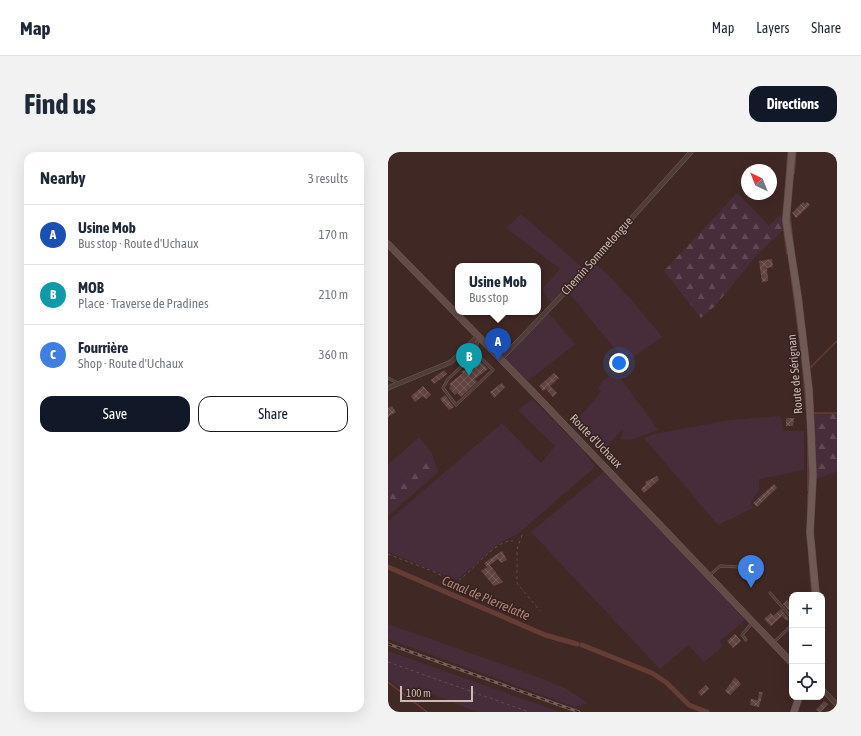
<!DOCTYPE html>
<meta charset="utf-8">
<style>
body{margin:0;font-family:"Asap Condensed",sans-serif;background:#f2f2f3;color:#1f2937}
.controls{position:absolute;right:12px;bottom:12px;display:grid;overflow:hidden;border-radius:8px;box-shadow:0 4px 16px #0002}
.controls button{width:36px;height:36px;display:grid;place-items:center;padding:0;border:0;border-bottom:1px solid #e0e1e3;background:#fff;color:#1f2937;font:20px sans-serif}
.compass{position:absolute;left:353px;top:12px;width:36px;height:36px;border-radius:50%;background:#fff;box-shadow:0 4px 16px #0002;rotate:317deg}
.scale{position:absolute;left:12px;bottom:10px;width:73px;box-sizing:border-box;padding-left:4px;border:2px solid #cbb9b6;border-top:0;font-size:11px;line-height:14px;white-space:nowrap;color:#cbb9b6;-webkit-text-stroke:3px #35211e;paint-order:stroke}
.you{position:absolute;left:231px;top:211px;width:14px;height:14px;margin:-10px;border:3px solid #fff;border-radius:50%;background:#1a73e8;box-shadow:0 0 0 6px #1a73e833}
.badge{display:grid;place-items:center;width:26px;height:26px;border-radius:50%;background:#111827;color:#fff;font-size:13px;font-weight:700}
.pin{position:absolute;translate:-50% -33px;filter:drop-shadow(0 1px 2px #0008)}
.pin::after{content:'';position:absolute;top:21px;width:14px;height:12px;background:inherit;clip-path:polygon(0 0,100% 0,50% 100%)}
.popup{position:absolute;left:67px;top:111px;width:86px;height:52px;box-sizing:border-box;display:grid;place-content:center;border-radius:8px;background:#fff;filter:drop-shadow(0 1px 3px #0005);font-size:13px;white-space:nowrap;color:#747a83}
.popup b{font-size:15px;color:#1f2937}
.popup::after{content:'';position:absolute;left:50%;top:100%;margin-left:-8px;border:8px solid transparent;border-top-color:#fff}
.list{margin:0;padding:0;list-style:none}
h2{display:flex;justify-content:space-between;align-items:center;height:52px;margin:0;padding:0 16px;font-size:17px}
h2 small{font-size:13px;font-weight:400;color:#747a83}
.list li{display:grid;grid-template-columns:26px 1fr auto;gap:12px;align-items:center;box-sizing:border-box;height:60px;padding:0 16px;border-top:1px solid #e0e1e3}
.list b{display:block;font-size:15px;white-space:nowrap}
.list p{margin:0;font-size:13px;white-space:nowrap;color:#747a83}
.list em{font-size:13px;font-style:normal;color:#747a83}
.actions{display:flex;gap:8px;padding:12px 16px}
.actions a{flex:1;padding:9px 0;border:1px solid #111827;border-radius:12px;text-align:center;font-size:14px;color:#111827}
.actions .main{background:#111827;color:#fff}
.icon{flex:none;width:22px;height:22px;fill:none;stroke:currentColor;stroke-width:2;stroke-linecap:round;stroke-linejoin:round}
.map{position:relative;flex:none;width:449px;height:560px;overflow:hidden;border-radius:12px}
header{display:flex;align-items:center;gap:24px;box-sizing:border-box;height:56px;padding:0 20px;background:#fff;border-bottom:1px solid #e0e1e3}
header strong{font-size:19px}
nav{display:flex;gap:22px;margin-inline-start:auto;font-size:14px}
.intro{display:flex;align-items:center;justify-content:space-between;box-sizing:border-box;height:96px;padding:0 24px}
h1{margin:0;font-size:28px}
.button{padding:10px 18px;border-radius:12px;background:#111827;color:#fff;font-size:14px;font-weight:700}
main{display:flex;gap:24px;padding:0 24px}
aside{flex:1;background:#fff;border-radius:12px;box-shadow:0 4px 16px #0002}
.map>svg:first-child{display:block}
</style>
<header>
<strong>Map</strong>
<nav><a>Map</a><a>Layers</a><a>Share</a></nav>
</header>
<div class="intro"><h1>Find us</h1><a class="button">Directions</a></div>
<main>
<aside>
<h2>Nearby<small>3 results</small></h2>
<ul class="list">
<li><span class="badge" style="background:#1a4fb4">A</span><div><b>Usine Mob</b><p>Bus stop · Route d'Uchaux</p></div><em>170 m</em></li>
<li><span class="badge" style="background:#0f9aa8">B</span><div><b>MOB</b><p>Place · Traverse de Pradines</p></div><em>210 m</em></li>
<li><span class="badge" style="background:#3f7fe0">C</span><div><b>Fourrière</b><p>Shop · Route d'Uchaux</p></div><em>360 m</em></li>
</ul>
<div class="actions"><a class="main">Save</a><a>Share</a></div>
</aside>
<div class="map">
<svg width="449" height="560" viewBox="0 0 449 560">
<defs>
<pattern id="forest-firs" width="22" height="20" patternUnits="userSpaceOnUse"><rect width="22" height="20" fill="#472d39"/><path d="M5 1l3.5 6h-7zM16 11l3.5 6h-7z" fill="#604953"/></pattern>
<pattern id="building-cross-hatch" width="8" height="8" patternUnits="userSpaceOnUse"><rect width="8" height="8" fill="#614441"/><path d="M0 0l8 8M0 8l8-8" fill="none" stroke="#765d5a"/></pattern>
</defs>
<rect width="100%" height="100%" fill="#402825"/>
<g fill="#472d39">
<polygon points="133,62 195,116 165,150 161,149 154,137 172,117 118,76"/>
<path d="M206 112C219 117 263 171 274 185L238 210 180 140Z"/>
<polygon points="160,160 187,192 140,229 117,207"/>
<polygon points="222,224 234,228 270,278 242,288 233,287 235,277 213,300 185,273 213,240 210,236 216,228"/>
<polygon points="144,247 195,298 207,315 138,375 128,383 114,389 69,428 0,400 0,369 114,271 153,311 167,294 130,258"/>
<polygon points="393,264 395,279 416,279 416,318 371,327 371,337 363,351 365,356 330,373 256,286 266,282 342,268"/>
<polygon points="31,285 43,300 0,338 0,313"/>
<polygon points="218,318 357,468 332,489 335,494 316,510 300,493 272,517 143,380"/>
<polygon points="0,472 139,521 177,536 200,551 187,555 0,487"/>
<polygon points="0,499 172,560 89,560 29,536 24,545 0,527"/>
</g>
<g fill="url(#forest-firs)">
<polygon points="349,41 381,74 393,62 395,78 368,104 327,154 313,166 276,119"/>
<polygon points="449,260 449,319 429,327 427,261 446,262"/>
<polygon points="43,300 50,320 0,364 0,338"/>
</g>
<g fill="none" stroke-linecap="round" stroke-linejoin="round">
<g stroke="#663c36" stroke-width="1.5">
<polyline points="406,22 408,0"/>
<polyline points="402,64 406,99"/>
<polyline points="395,68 400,0"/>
<polyline points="395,72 399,102"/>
<polyline points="401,109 411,184"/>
<polyline points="412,188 419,264"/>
<polyline points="422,216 449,189"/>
<polyline points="425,252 427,289"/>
<polyline points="426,261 449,261"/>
<polyline points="420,286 420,339"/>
<polyline points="420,364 420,342"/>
<polyline points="421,406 424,443"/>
<polyline points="0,530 39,560"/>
</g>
<g stroke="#663c36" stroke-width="5">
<polyline points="0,415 157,483 189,492"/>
<polyline points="194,493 264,521 279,531 301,553 319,560"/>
</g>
</g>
<g fill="url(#building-cross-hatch)">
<polygon points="415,50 417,52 419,50 422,53 408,66 404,61"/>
<polygon points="384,107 385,115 379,116 380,129 374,130 371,109"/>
<polygon points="90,207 100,217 87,227 89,230 73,245 69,241 67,243 61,236 63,234 61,232 75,221 73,220"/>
<polygon points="56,218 59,222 46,232 43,228"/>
<polygon points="166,221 171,226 162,234 169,241 165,245 158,237 155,239 151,234"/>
<polygon points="114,231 117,235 106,246 102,240"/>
<polygon points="35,234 43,243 38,247 35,244 27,250 23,244"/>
<polygon points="57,243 66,255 61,258 52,247"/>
<polygon points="4,254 8,260 0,265 0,256"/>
<polygon points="398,266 406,266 405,274 398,274"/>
<polygon points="269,324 271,328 256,341 253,337 258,332 257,330"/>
<polygon points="386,332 389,336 369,355 365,351"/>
<polygon points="114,399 119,408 113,411 110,407 102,413 115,430 106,434 93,419 99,415 96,411"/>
<polygon points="399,448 404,454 404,462 395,452"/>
<polygon points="393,457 401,467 399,469 394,464 383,474 376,467 383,461 385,464"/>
<polygon points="347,482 353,489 345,496 339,489"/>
<polygon points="347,525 353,532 342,543 337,539"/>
<polygon points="318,533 321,537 313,544 310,540"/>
<polygon points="371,540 375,540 371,555 362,553 363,547 370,548"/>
<polygon points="436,549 440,552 433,560 431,560 428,558"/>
</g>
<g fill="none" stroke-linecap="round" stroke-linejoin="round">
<g stroke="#6e5a57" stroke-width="3">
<g id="lane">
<polyline points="88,201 60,227 55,236 68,253 105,218 88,201 89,191 92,187"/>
<polyline points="0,226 10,231"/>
<polyline points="322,423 332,414 352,415 358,419"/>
<polyline points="382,441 404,466"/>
<polyline points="358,488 354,483 364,471"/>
<polyline points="386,490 404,473"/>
</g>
</g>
<g stroke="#6e5a57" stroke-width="5">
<g id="street">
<polyline points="113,207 181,136 303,0"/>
<polyline points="0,236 63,210 90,184"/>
<polyline points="434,537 449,553"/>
</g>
</g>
<g stroke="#6e5a57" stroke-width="7">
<polyline id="secondary" points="0,92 144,239 404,511"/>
</g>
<g stroke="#594643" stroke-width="8">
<g id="primary">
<polyline points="404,0 398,68 410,145 421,238 425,323 422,380 428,443"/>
<polyline points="406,560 411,545"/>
</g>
</g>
<g stroke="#624a53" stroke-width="1" stroke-dasharray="3 3" stroke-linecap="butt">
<polyline points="134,383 129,397 129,431 152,459"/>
<path d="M0 402 47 420 67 431C82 422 109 386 125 389"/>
<polyline points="68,431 71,436 105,452"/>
<polyline points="0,510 141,560"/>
</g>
<use href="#lane" stroke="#503c39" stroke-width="2"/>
<use href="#street" stroke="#503c39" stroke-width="4"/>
<use href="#secondary" stroke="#634c47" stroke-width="6"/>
<use href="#primary" stroke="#705a57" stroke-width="7"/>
<g stroke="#775f5b" stroke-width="3">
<polyline id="rail" points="0,492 191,560"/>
</g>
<use href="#rail" stroke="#35211e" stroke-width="1.5" stroke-dasharray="4.5" stroke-linecap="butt"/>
</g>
<g text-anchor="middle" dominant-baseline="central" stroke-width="3" stroke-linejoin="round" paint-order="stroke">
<g font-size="12" fill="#cbb9b6" stroke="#35211e">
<text transform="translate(209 104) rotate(-48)">Chemin Sommelongue</text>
<text transform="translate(407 222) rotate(-95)">Route de Sérignan</text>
<text transform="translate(208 289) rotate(46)">Route d'Uchaux</text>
</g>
<g font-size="13" font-style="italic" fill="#b2837c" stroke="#35211e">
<text transform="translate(98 446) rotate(23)">Canal de Pierrelatte</text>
</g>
</g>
</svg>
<div class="controls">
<button>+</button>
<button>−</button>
<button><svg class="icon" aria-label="locate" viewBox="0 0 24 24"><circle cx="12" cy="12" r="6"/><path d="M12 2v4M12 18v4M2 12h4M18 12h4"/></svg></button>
</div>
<svg class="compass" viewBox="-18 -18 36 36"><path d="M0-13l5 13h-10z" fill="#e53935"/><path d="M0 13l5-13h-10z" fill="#747a83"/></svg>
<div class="scale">100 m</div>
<div class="you"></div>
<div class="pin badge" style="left:110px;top:209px;background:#1a4fb4">A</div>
<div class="popup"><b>Usine Mob</b>Bus stop</div>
<div class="pin badge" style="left:81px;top:224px;background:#0f9aa8">B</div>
<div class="pin badge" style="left:363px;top:436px;background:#3f7fe0">C</div>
</div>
</main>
